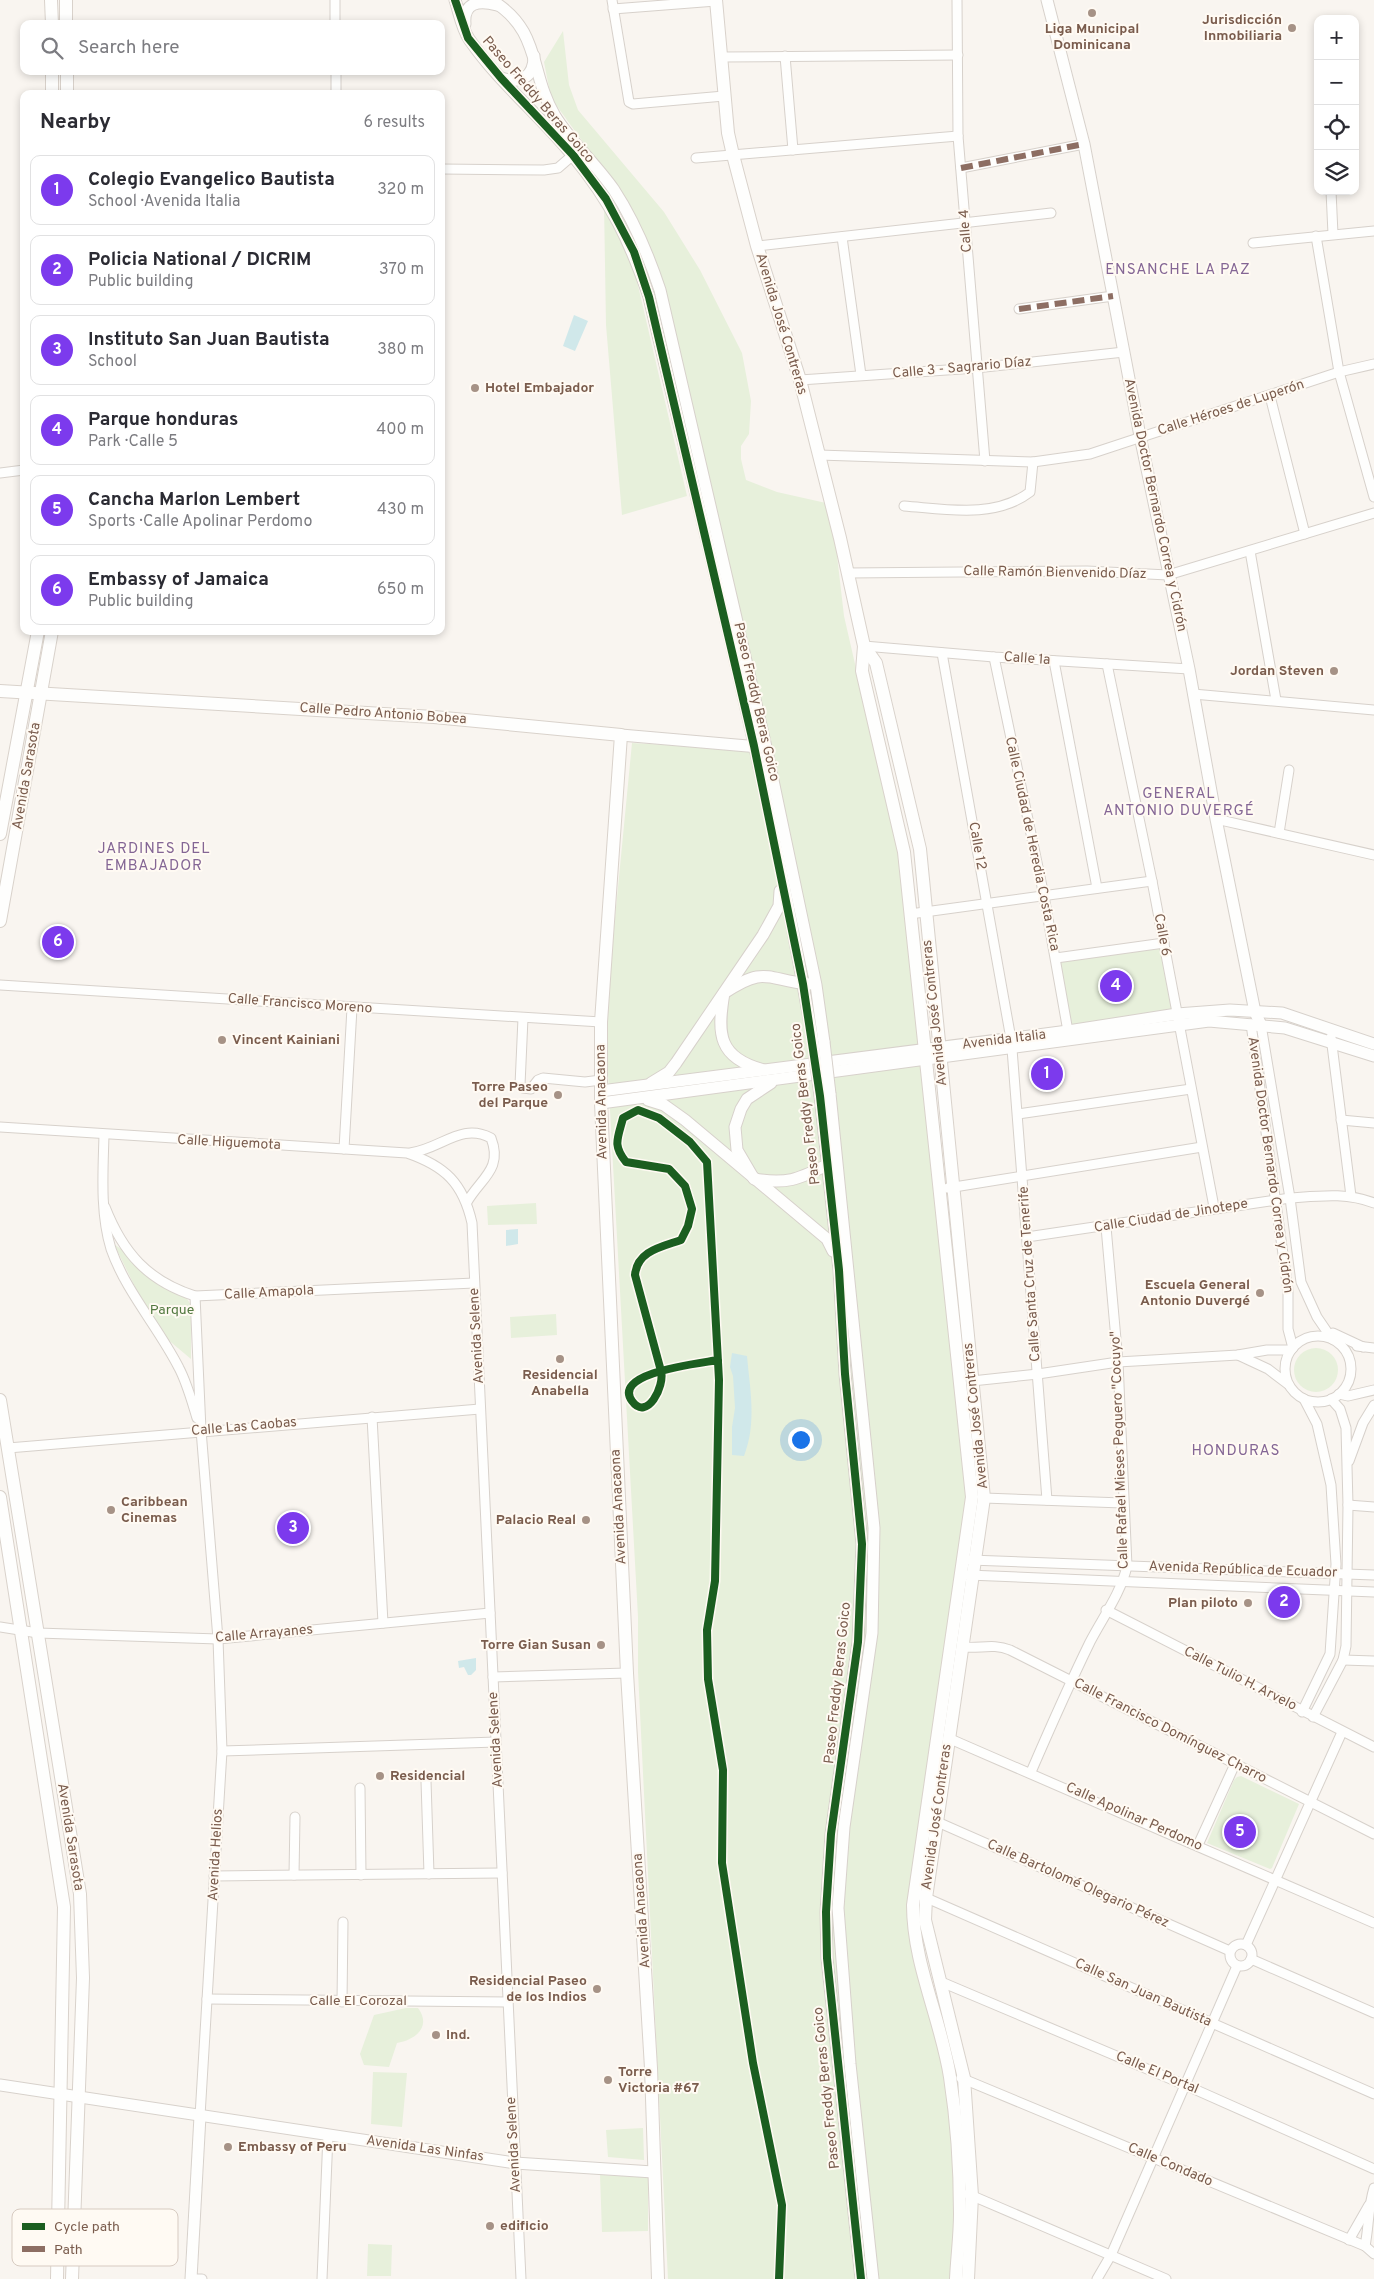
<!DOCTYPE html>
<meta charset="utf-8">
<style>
body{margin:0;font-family:Overpass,sans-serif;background:#f7f7f7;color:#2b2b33}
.controls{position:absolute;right:15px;top:15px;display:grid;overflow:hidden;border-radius:10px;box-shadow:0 2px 8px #0003}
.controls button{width:45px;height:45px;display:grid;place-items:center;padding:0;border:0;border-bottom:1px solid #e1e1e2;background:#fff;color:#2b2b33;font:25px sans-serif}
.you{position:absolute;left:800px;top:1439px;width:18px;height:18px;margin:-12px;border:4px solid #fff;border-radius:50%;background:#1a73e8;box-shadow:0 0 0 8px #1a73e833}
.badge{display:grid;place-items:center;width:32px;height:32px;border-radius:50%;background:#7c3aed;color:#fff;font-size:16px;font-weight:700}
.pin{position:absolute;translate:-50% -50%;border:2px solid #fff;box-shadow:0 1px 5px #0006}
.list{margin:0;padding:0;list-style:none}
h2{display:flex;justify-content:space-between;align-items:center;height:65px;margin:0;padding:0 20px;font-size:21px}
h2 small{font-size:16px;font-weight:400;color:#7c7c81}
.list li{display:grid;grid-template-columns:32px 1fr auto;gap:15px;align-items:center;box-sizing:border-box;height:70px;margin:0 10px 10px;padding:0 10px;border:1px solid #e1e1e2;border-radius:10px}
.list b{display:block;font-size:19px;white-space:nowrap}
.list p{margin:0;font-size:16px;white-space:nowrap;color:#7c7c81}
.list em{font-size:16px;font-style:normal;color:#7c7c81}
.icon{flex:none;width:28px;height:28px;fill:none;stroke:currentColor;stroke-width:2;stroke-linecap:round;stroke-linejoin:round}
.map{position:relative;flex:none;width:1374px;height:2279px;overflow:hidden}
.search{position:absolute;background:#fff;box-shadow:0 2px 8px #0003;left:20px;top:20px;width:425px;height:55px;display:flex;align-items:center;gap:12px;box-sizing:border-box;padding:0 18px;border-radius:10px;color:#7c7c81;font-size:19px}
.panel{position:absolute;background:#fff;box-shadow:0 2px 8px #0003;left:20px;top:90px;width:425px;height:545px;border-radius:10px}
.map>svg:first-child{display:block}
</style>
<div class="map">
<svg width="1374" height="2279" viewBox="0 0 1374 2279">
<rect width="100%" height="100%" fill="#f9f5f0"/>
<g fill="#e7f0db">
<polygon points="563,31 569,85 578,110 664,212 700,270 742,353 751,401 749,434 741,446 741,459 746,480 777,492 826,503 835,538 844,616 900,860 967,1497 908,1898 940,2053 950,2115 955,2194 952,2279 668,2279 638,1672 638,1617 607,1056 608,990 632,743 771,751 663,283 617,189 551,98 544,62"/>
<polygon points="604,204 633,264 687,496 622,515 606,325"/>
<polygon points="1164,943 1177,1014 1068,1031 1056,958"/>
<polygon points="536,1203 537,1224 488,1225 487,1206"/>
<polygon points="114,1244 186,1297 191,1305 191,1359 166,1338 135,1287"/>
<polygon points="556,1314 557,1335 511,1338 510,1317"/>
<circle cx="1316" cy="1370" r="22"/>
<polygon points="1241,1776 1299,1804 1272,1868 1270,1869 1207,1843 1234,1780 1237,1777"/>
<path d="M406 2008H418C432 2027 415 2040 397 2043L389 2067 364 2065 360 2054 374 2015Z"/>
<polygon points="373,2072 407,2073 402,2127 371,2124"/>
<polygon points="643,2128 644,2160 608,2157 606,2130"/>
<polygon points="600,2175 648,2177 648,2231 602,2232"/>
<polygon points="368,2244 392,2245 391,2276 367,2276"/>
</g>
<g fill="#d0e8ea">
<polygon points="574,315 588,321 575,351 563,346"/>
<polygon points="518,1229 518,1244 506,1246 506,1230"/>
<path d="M732 1353 747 1356C750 1390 757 1423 744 1456L732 1455V1427L735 1408 733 1376 730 1367Z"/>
<polygon points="476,1658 476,1670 471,1675 468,1675 464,1667 459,1668 458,1661"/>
</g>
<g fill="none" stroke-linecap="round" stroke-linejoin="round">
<g stroke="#d7d1cb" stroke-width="11">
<g id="minor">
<polyline points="335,0 335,24"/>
<polyline points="612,0 629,102 633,104 724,96"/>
<polyline points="957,0 958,136 985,461"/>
<polyline points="613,9 716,1"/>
<polyline points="785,56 793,150"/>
<polyline points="721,57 958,55"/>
<polyline points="336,71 336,94"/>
<polyline points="696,158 958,136"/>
<polyline points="961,168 1084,144"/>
<polyline points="441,169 544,170 558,168 573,155"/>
<polyline points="1331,191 1333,234"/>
<polyline points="1316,236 1339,372 1374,497"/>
<polyline points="842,237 861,375"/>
<polyline points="1253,243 1374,231"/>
<polyline points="757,246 1051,213"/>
<polyline points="1019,309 1113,296"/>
<polyline points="800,380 976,368 1124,352"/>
<polyline points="1270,396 1305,534"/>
<polyline points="819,455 1033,462 1090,454 1339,372 1374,364"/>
<polyline points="0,473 24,470"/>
<path d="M904 506C945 509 995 519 1030 492L1033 462"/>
<polyline points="1250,551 1276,700"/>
<polyline points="848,573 1087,571 1168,575 1374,513"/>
<polyline points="864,646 994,657 1189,669"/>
<polyline points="942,653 1011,1039"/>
<polyline points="994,657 1044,896 1069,1037"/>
<polyline points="1054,661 1097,888"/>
<polyline points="1107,664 1152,881 1214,1207"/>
<polyline points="1193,694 1374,710"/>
<polyline points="1216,819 1374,855"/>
<polyline points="1279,833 1289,770"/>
<polyline points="910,914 1152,881"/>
<polyline points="1056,958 1164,943"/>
<polyline points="0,985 601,1022"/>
<polyline points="523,1018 520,1085 523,1088 531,1089 538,1080 543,1078 585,1082 601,1080"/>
<polyline points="1251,1024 1288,1290 1288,1329 1293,1348"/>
<polyline points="1261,1025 1290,1198 1301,1282 1317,1317 1332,1339"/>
<polyline points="1331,1037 1351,1196"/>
<polyline points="1012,1049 1047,1500"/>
<polyline points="1018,1114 1191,1089"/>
<polyline points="1341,1120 1374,1123"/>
<path d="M0 1127 407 1153C445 1166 463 1183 472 1223L521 2279"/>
<path d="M104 1135C103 1172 100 1213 111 1249 126 1292 159 1328 179 1368 187 1383 192 1402 197 1418"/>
<polyline points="344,1149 352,1008"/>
<path d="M410 1153C441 1149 461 1122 491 1138 503 1169 481 1178 467 1202"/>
<polyline points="948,1188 1202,1147"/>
<path d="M105 1207C123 1253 148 1281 195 1296L474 1283"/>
<path d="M1027 1237 1290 1198C1319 1196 1346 1192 1374 1203"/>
<polyline points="195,1296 201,1430 218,1639 222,1751 200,2116"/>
<polyline points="1333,1333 1363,1347"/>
<circle cx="1318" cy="1369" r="33"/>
<polyline points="1357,1346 1374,1348"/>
<polyline points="1238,1355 1268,1369 1289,1385"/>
<polyline points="972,1381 1038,1374 1118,1362 1238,1355 1267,1350 1291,1350"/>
<polyline points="1339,1394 1348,1396 1374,1390"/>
<polyline points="372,1417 383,1623"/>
<polyline points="8,1448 480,1409"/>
<polyline points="1349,1461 1363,1423 1374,1405"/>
<polyline points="984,1498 1123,1503"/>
<polyline points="1348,1505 1374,1507"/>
<polyline points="970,1560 1374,1575"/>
<polyline points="968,1575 1374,1592"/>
<polyline points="1106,1610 1374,1747"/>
<polyline points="0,1627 38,1633 218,1639 490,1613"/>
<path d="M962 1647C980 1649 993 1643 1010 1650L1374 1834"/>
<polyline points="1343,1660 1374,1661"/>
<polyline points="493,1677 627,1673"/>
<polyline points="1302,1712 1330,1654 1336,1564 1331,1485 1317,1424 1304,1399"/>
<polyline points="1313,1717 1343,1660 1346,1646 1348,1505 1346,1428 1340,1409 1331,1399"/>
<polyline points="948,1738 1374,1923"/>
<polyline points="222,1751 496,1742"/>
<path d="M1031 1772C1050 1728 1069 1685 1090 1642 1103 1617 1121 1593 1127 1566L1118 1362 1106 1227"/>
<polyline points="426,1781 429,1874"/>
<polyline points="360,1788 361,1875"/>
<polyline points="933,1820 1230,1951"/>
<polyline points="1198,1845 1235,1764"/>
<polyline points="294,1875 295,1817"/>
<polyline points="214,1876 502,1873"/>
<polyline points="922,1896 1374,2094"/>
<circle cx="1241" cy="1955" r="11"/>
<polyline points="1246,1945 1342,1732"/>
<polyline points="1251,1959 1374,2013"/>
<polyline points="939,1981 1185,2085 1374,2169"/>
<polyline points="207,1999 508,2002"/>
<polyline points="342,2002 343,1922"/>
<polyline points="961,2078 1365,2246 1374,2254"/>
<polyline points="968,2194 1166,2279"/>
<polyline points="1349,2240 1369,2205"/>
<path d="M1365 2246C1369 2226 1368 2207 1374 2188"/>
<polyline points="191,2279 202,2279"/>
<polyline points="322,2279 328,2135"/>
<polyline points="1097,2279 1111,2255 1237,1966"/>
</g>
</g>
<g stroke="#d7d1cb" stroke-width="13">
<g id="tertiary">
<path d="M455 0C459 12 462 29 469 39 499 83 541 116 573 156 611 202 630 241 649 297 707 544 771 792 813 1042"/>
<path d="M491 0C542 30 529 73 555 116 571 142 596 164 614 190 635 222 648 254 660 290L766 747 816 985 824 1042"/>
<polyline points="1047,0 1084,144 1140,436 1189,669 1216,819 1255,1012 1261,1025"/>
<path d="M465 24C463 2 479 0 497 5"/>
<path d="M501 78C520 84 534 78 534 56"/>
<polyline points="621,735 759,747"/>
<path d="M764 1070C718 1058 717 1034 724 993 766 965 766 980 809 984"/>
<polyline points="651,1083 669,1072 676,1063 763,935 779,906 780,891"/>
<path d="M771 1083 747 1099 741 1109 735 1127 737 1150 754 1179C790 1185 800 1178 831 1163"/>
<polyline points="601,1091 1068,1031 1177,1014 1230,1010 1282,1013 1374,1044"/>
<polyline points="830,1094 874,1528 872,1633 844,1827 838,1908 850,2064 873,2279"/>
<polyline points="820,1096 839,1270 845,1374 862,1544 858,1642 831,1834 826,1912 827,1958 861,2279"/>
<polyline points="648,1100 664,1105 685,1120 827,1239 833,1251"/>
<polyline points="601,1103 1209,1021 1285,1028 1374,1056"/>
<polyline points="0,2085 515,2163 653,2172"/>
<polyline points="191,2279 200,2116"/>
</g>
</g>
<g stroke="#d9d2cb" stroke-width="14">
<g id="secondary">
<polyline points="51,0 52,24"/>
<polyline points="66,0 66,24"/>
<path d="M716 0 728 133 733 155 757 246 800 380 840 538 864 646 862 671 904 852 972 1497 913 1905C913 1964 941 2019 950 2077 957 2122 960 2169 960 2214 960 2236 957 2257 956 2279"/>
<polyline points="67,71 67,94"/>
<polyline points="52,94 52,71"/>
<polyline points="864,646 876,663 920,849 984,1498 926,1898 925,1920 964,2078 972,2196 968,2279"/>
<polyline points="0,691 434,717 621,735 601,1022 601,1103 627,1673 651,2068 658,2279"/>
<polyline points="0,834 38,631"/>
<polyline points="0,921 52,631"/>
<polyline points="0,1400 80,1894 83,1978 72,2279"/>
<polyline points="0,1497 64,1907 57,2279"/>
</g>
</g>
<use href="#minor" stroke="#fefefd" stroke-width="9"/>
<use href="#tertiary" stroke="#fefefd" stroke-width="11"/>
<use href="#secondary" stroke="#fefefd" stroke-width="12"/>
<g stroke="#d7d1cb" stroke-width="13" stroke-linecap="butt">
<g id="tertiary-bridge">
<polyline points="813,1042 820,1096"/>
<polyline points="824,1042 830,1094"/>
</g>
</g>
<use href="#tertiary-bridge" stroke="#fefefd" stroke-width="11"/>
<g stroke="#8d6e63" stroke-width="6" stroke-dasharray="12 6" stroke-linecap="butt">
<polyline points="961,168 1084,144"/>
<polyline points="1019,309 1113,296"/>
</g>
<g stroke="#fffaf3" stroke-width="11">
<g id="cycleway">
<polyline points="455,0 468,38 501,78 573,155 606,199 634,252 649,297 704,532 754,746 803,984 820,1096 839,1270 845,1374 862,1544 858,1642 831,1834 826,1912 827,1958 861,2279"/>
<path d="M718 1360C704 1363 611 1372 632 1401 647 1422 665 1386 661 1371L635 1275C637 1251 661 1247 681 1240L688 1226 692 1209 685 1186 669 1169 626 1162C612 1145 618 1138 623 1118L638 1110 659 1118 690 1142 707 1162 719 1380 715 1581 707 1630 708 1679 723 1770 722 1863 753 2063 782 2205 779 2279"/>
</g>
</g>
<use href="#cycleway" stroke="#1b5e20" stroke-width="8"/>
</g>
<g fill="#a69286" stroke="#fffaf3" stroke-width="2">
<circle cx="1092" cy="13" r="5"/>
<circle cx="1292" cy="28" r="5"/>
<circle cx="475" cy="388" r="5"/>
<circle cx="1334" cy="671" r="5"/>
<circle cx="222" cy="1040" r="5"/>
<circle cx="558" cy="1095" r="5"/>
<circle cx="1260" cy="1293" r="5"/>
<circle cx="560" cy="1359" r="5"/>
<circle cx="111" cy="1510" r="5"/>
<circle cx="586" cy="1520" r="5"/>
<circle cx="1248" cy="1603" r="5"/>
<circle cx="601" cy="1645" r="5"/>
<circle cx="380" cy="1776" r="5"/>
<circle cx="597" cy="1989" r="5"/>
<circle cx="436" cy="2035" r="5"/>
<circle cx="608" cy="2080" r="5"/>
<circle cx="228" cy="2147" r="5"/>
<circle cx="490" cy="2226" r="5"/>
</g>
<g text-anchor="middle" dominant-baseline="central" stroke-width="4" stroke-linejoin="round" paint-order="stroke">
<g font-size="14" font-weight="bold" fill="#7a5c4d" stroke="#fffaf3" text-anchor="end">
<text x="1282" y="20">Jurisdicción<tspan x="1282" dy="16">Inmobiliaria</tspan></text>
<text x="1092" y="29" text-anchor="middle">Liga Municipal<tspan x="1092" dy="16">Dominicana</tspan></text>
<text x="485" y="388" text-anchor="start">Hotel Embajador</text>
<text x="1324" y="671">Jordan Steven</text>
<text x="232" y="1040" text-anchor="start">Vincent Kainiani</text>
<text x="548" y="1087">Torre Paseo<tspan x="548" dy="16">del Parque</tspan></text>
<text x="1250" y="1285">Escuela General<tspan x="1250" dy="16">Antonio Duvergé</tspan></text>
<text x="560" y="1375" text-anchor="middle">Residencial<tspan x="560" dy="16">Anabella</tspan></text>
<text x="121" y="1502" text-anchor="start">Caribbean<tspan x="121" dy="16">Cinemas</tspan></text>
<text x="576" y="1520">Palacio Real</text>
<text x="1238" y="1603">Plan piloto</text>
<text x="591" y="1645">Torre Gian Susan</text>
<text x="390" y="1776" text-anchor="start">Residencial</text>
<text x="587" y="1981">Residencial Paseo<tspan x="587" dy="16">de los Indios</tspan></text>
<text x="446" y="2035" text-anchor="start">Ind.</text>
<text x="618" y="2072" text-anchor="start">Torre<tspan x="618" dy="16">Victoria #67</tspan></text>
<text x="238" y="2147" text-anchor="start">Embassy of Peru</text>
<text x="500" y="2226" text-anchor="start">edificio</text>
</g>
<g font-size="14" fill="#7a5c4d" stroke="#fffaf3">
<text transform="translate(538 100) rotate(49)">Paseo Freddy Beras Goico</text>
<text transform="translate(966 231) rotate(-94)">Calle 4</text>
<text transform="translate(781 324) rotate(73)">Avenida José Contreras</text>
<text transform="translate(962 368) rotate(-5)">Calle 3 - Sagrario Díaz</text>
<text transform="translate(1231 408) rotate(-18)">Calle Héroes de Luperón</text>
<text transform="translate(1155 505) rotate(78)">Avenida Doctor Bernardo Correa y Cidrón</text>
<text transform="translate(1055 573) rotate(1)">Calle Ramón Bienvenido Díaz</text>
<text transform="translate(1027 659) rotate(4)">Calle 1a</text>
<text transform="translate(756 702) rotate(77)">Paseo Freddy Beras Goico</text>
<text transform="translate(383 714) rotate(4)">Calle Pedro Antonio Bobea</text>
<text transform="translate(27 776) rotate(-80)">Avenida Sarasota</text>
<text transform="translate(1032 844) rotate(78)">Calle Ciudad de Heredia Costa Rica</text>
<text transform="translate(977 846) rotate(80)">Calle 12</text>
<text transform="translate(1162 935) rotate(79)">Calle 6</text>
<text transform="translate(300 1004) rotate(4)">Calle Francisco Moreno</text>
<text transform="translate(935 1013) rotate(-96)">Avenida José Contreras</text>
<text transform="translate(1004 1040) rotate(-7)">Avenida Italia</text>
<text transform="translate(602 1102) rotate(-91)">Avenida Anacaona</text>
<text transform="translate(806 1104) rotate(-97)">Paseo Freddy Beras Goico</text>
<text transform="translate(229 1143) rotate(3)">Calle Higuemota</text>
<text transform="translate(1270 1165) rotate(82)">Avenida Doctor Bernardo Correa y Cidrón</text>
<text transform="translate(1171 1216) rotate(-9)">Calle Ciudad de Jinotepe</text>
<text transform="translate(1030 1274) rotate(-94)">Calle Santa Cruz de Tenerife</text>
<text transform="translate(269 1293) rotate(-3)">Calle Amapola</text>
<text transform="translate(477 1336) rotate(-93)">Avenida Selene</text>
<text transform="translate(976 1416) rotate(-96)">Avenida José Contreras</text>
<text transform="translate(244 1427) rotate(-5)">Calle Las Caobas</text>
<text transform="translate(1120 1450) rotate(-92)">Calle Rafael Mieses Peguero "Cocuyo"</text>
<text transform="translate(619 1507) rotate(-93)">Avenida Anacaona</text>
<text transform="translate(1243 1570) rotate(2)">Avenida República de Ecuador</text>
<text transform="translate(264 1634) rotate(-5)">Calle Arrayanes</text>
<text transform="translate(1240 1679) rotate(27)">Calle Tulio H. Arvelo</text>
<text transform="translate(838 1683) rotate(-84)">Paseo Freddy Beras Goico</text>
<text transform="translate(1170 1731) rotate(27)">Calle Francisco Domínguez Charro</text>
<text transform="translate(496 1740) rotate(-93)">Avenida Selene</text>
<text transform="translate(937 1817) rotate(-82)">Avenida José Contreras</text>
<text transform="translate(1134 1817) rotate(24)">Calle Apolinar Perdomo</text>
<text transform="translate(70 1837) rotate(81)">Avenida Sarasota</text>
<text transform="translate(216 1855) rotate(-87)">Avenida Helios</text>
<text transform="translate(1078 1884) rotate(24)">Calle Bartolomé Olegario Pérez</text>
<text transform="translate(642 1911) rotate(-94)">Avenida Anacaona</text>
<text transform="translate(1143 1993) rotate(24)">Calle San Juan Bautista</text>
<text x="358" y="2001">Calle El Corozal</text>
<text transform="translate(1157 2073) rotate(23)">Calle El Portal</text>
<text transform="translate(827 2088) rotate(-96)">Paseo Freddy Beras Goico</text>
<text transform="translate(514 2145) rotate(-93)">Avenida Selene</text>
<text transform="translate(425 2149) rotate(8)">Avenida Las Ninfas</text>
<text transform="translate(1170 2165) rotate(23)">Calle Condado</text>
</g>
<g font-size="14" fill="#537a41" stroke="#fffaf3">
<text x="172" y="1310">Parque</text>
</g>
<g font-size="15" letter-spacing="1" fill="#846695" stroke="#fffaf3">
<text x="1178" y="270">ENSANCHE LA PAZ</text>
<text x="1179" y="794">GENERAL<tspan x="1179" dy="17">ANTONIO DUVERGÉ</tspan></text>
<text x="154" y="849">JARDINES DEL<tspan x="154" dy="17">EMBAJADOR</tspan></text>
<text x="1236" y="1451">HONDURAS</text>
</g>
</g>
<rect x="12" y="2209" width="166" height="57" rx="8" fill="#fffaf3" stroke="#d7cbc1" stroke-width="1"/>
<rect x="22" y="2223" width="23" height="7" fill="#1b5e20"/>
<rect x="22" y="2246" width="23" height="6" fill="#8d6e63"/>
<g font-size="14" fill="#7a5c4d">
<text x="54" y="2231">Cycle path</text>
<text x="54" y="2254">Path</text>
</g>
</svg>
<div class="controls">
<button>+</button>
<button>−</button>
<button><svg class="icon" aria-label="locate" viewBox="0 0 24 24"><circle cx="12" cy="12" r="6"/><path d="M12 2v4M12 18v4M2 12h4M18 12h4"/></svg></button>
<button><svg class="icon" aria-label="layers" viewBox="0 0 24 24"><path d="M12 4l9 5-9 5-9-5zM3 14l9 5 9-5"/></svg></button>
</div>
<div class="you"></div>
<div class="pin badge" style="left:1047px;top:1074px">1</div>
<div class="pin badge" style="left:1284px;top:1602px">2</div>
<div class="pin badge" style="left:293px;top:1528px">3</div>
<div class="pin badge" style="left:1116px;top:986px">4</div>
<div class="pin badge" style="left:1240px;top:1832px">5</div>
<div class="pin badge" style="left:58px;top:942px">6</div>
<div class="search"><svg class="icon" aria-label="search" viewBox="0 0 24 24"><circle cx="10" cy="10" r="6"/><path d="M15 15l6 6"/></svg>Search here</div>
<section class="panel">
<h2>Nearby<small>6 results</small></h2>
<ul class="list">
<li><span class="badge">1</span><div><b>Colegio Evangelico Bautista</b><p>School · Avenida Italia</p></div><em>320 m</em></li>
<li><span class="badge">2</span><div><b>Policia National / DICRIM</b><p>Public building</p></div><em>370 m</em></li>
<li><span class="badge">3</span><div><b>Instituto San Juan Bautista</b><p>School</p></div><em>380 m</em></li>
<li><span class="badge">4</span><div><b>Parque honduras</b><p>Park · Calle 5</p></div><em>400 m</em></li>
<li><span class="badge">5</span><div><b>Cancha Marlon Lembert</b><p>Sports · Calle Apolinar Perdomo</p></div><em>430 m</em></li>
<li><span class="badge">6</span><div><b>Embassy of Jamaica</b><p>Public building</p></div><em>650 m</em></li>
</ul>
</section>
</div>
